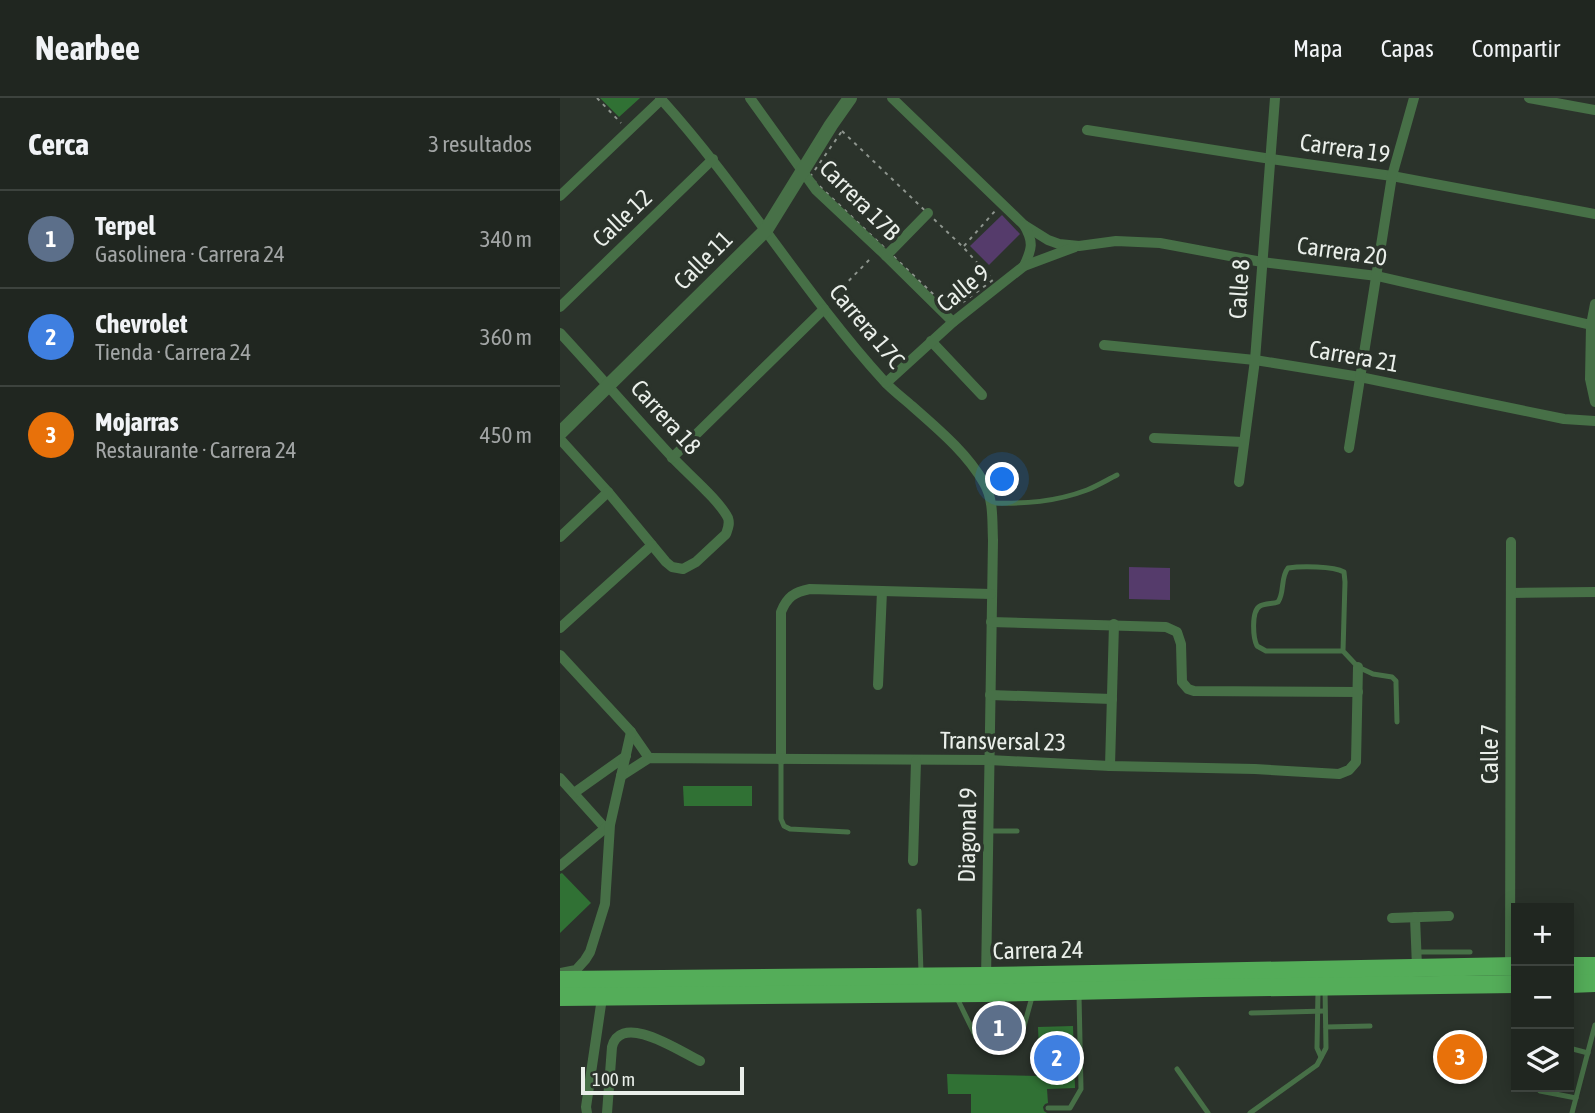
<!DOCTYPE html>
<html lang="es">
<meta charset="utf-8">
<style>
body{margin:0;font-family:"Asap Condensed",sans-serif;background:#2d322d;color:#f1f3f6}
.controls{position:absolute;right:21px;bottom:21px;display:grid;overflow:hidden;border-radius:0px;box-shadow:0 4px 18px #0003}
.controls button{width:63px;height:63px;display:grid;place-items:center;padding:0;border:0;border-bottom:2px solid #3d433e;background:#202620;color:#f1f3f6;font:35px sans-serif}
.scale{position:absolute;left:21px;bottom:18px;width:163px;box-sizing:border-box;padding-left:7px;border:4px solid #eaefea;border-top:0;font-size:19px;line-height:24px;white-space:nowrap;color:#eaefea;-webkit-text-stroke:5px #2b332b;paint-order:stroke}
.you{position:absolute;left:443px;top:382px;width:24px;height:24px;margin:-18px;border:5px solid #fff;border-radius:50%;background:#1a73e8;box-shadow:0 0 0 10px #1a73e833}
.badge{display:grid;place-items:center;width:46px;height:46px;border-radius:50%;background:#db2777;color:#fff;font-size:23px;font-weight:700}
.pin{position:absolute;translate:-50% -50%;border:4px solid #fff;box-shadow:0 2px 7px #0006}
.list{margin:0;padding:0;list-style:none}
h2{display:flex;justify-content:space-between;align-items:center;height:91px;margin:0;padding:0 28px;font-size:30px}
h2 small{font-size:23px;font-weight:400;color:#a2a5a5}
.list li{display:grid;grid-template-columns:46px 1fr auto;gap:21px;align-items:center;box-sizing:border-box;height:98px;padding:0 28px;border-top:2px solid #3d433e}
.list b{display:block;font-size:26px;white-space:nowrap}
.list p{margin:0;font-size:23px;white-space:nowrap;color:#a2a5a5}
.list em{font-size:23px;font-style:normal;color:#a2a5a5}
.icon{flex:none;width:38px;height:38px;fill:none;stroke:currentColor;stroke-width:2;stroke-linecap:round;stroke-linejoin:round}
.map{position:relative;flex:none;width:1035px;height:1015px;overflow:hidden}
header{display:flex;align-items:center;gap:42px;box-sizing:border-box;height:98px;padding:0 35px;background:#202620;border-bottom:2px solid #3d433e}
header strong{font-size:33px}
nav{display:flex;gap:38px;margin-inline-start:auto;font-size:24px}
main{display:flex}
aside{flex:1;background:#202620}
.map>svg:first-child{display:block}
</style>
<header>
<strong>Nearbee</strong>
<nav><a>Mapa</a><a>Capas</a><a>Compartir</a></nav>
</header>
<main>
<aside>
<h2>Cerca<small>3 resultados</small></h2>
<ul class="list">
<li><span class="badge" style="background:#5c6f8a">1</span><div><b>Terpel</b><p>Gasolinera · Carrera 24</p></div><em>340 m</em></li>
<li><span class="badge" style="background:#3f7fe0">2</span><div><b>Chevrolet</b><p>Tienda · Carrera 24</p></div><em>360 m</em></li>
<li><span class="badge" style="background:#e8710a">3</span><div><b>Mojarras</b><p>Restaurante · Carrera 24</p></div><em>450 m</em></li>
</ul>
</aside>
<div class="map">
<svg width="1035" height="1015" viewBox="0 0 1035 1015">
<rect width="100%" height="100%" fill="#2b332b"/>
<g fill="#553b6b">
<polygon points="442,117 460,136 429,167 410,148"/>
<polygon points="569,469 610,470 610,502 569,501"/>
</g>
<g fill="#307134">
<polygon points="40,0 80,0 59,19"/>
<polygon points="123,688 192,688 192,708 124,708"/>
<polygon points="2,775 31,805 0,835 0,776"/>
<polygon points="438,919 445,922 446,934 442,936 441,940 443,943 446,944 446,948 439,950 433,948 433,944 437,942 438,938 436,935 433,934 432,920"/>
<polygon points="513,928 515,990 487,991 488,1005 485,1006 483,1009 484,1013 487,1015 411,1015 411,996 388,996 387,976 480,978 478,929"/>
</g>
<g fill="none" stroke-linecap="round" stroke-linejoin="round">
<g stroke="#8e958e" stroke-width="2" stroke-dasharray="3.5 5" stroke-linecap="butt">
<polyline points="37,0 61,25"/>
<polygon points="282,33 403,149 433,182 391,213 250,79"/>
<polyline points="404,148 435,113"/>
<polyline points="271,201 311,160"/>
</g>
<g stroke="#477047" stroke-width="5">
<path d="M432 405C465 406 495 404 527 392 537 388 547 382 557 377"/>
<path d="M783 553H706L697 548C693 540 691 513 700 508 705 505 713 506 718 504 725 494 720 480 728 470 741 468 773 468 784 474L785 484 783 553 798 569 813 576 832 579 836 583V586L837 624"/>
<polyline points="221,662 221,721 224,728 230,731 288,734"/>
<polyline points="429,733 457,733"/>
<polyline points="359,813 361,875"/>
<polyline points="856,854 910,854"/>
<polyline points="758,892 757,950 761,959"/>
<polyline points="396,898 416,939 433,939"/>
<polyline points="691,915 765,913"/>
<polyline points="766,929 810,928"/>
<polyline points="446,939 461,939 472,899"/>
<polyline points="1009,950 1028,955"/>
<polyline points="617,971 648,1015"/>
<polyline points="980,993 1016,1000"/>
<polyline points="488,1010 510,1010 521,991 519,897"/>
<polyline points="690,1015 757,967 766,950 765,890"/>
<polyline points="1012,1015 1035,927"/>
</g>
<g stroke="#477047" stroke-width="10">
<path d="M100 0C181 89 243 194 324 283 332 292 343 300 352 308 378 331 407 355 424 385 434 402 432 423 433 442L426 882"/>
<polyline points="190,0 256,92 321,153 393,224"/>
<polyline points="332,0 464,127 488,142 499,146 519,148 556,143 600,145 702,164 817,178 1031,227 1035,226"/>
<polyline points="969,0 1035,12"/>
<polyline points="527,32 711,61 832,78 1035,116"/>
<polyline points="0,98 102,1"/>
<polyline points="326,158 368,115"/>
<path d="M464 168C472 151 474 144 464 127"/>
<polyline points="1035,206 1031,227 1030,281 1035,304"/>
<polyline points="0,209 153,61"/>
<path d="M0 235C38 276 75 319 113 360 128 376 159 402 168 420 170 426 168 430 166 436L136 464 123 471 112 469 106 464 48 394 0 341"/>
<polyline points="371,243 422,297"/>
<polyline points="544,247 695,262 800,279 1004,321 1035,323"/>
<polyline points="326,285 393,224 464,168 515,149"/>
<polyline points="594,340 683,344"/>
<polyline points="789,350 832,78 854,0"/>
<polyline points="112,360 264,211"/>
<polyline points="679,384 695,262 715,0"/>
<polyline points="0,439 48,394"/>
<polyline points="951,495 1035,494"/>
<polyline points="431,524 606,529 617,534 621,546 622,584 628,591 634,593 798,594"/>
<polyline points="0,530 92,447"/>
<polyline points="0,557 71,634 89,660"/>
<polyline points="318,587 322,493"/>
<polyline points="430,597 552,601"/>
<path d="M221 662V514C227 499 234 494 250 491L431 496"/>
<polyline points="550,668 554,526"/>
<polyline points="61,678 89,660 429,662 550,668 695,671 779,676 789,672 796,664 798,569"/>
<polyline points="0,680 45,730"/>
<polyline points="14,695 66,658"/>
<polyline points="353,763 356,663"/>
<polyline points="0,768 49,727"/>
<polyline points="855,819 857,869"/>
<polyline points="832,820 889,818"/>
<polyline points="950,868 951,444"/>
<polyline points="0,875 16,872 25,862 30,854 45,806 50,727 71,634"/>
<polyline points="27,1015 26,1009 43,893"/>
<path d="M47 1015 52 949C61 913 121 954 140 963"/>
</g>
<polyline stroke="#477047" stroke-width="14" points="0,335 206,132 271,27 290,0"/>
<g stroke="#54ad59" stroke-width="18">
<polyline points="1009,868 1035,868"/>
<polyline points="0,882 426,878 956,868"/>
<polyline points="1009,886 1035,885"/>
<polyline points="0,899 425,895 643,890 956,886"/>
</g>
</g>
<g text-anchor="middle" dominant-baseline="central" stroke-width="7" stroke-linejoin="round" paint-order="stroke">
<g font-size="24" fill="#eaefea" stroke="#2b332b">
<text transform="translate(785 50) rotate(8)">Carrera 19</text>
<text transform="translate(300 102) rotate(45)">Carrera 17B</text>
<text transform="translate(62 120) rotate(-44)">Calle 12</text>
<text transform="translate(782 153) rotate(8)">Carrera 20</text>
<text transform="translate(143 162) rotate(-45)">Calle 11</text>
<text transform="translate(403 190) rotate(-39)">Calle 9</text>
<text transform="translate(679 191) rotate(-86)">Calle 8</text>
<text transform="translate(307 228) rotate(50)">Carrera 17C</text>
<text transform="translate(794 258) rotate(10)">Carrera 21</text>
<text transform="translate(106 319) rotate(48)">Carrera 18</text>
<text transform="translate(443 643) rotate(1)">Transversal 23</text>
<text transform="translate(929 656) rotate(-90)">Calle 7</text>
<text transform="translate(407 737) rotate(-89)">Diagonal 9</text>
<text transform="translate(478 852) rotate(-1)">Carrera 24</text>
</g>
</g>
</svg>
<div class="controls">
<button>+</button>
<button>−</button>
<button><svg class="icon" aria-label="layers" viewBox="0 0 24 24"><path d="M12 4l9 5-9 5-9-5zM3 14l9 5 9-5"/></svg></button>
</div>
<div class="scale">100 m</div>
<div class="you"></div>
<div class="pin badge" style="left:439px;top:930px;background:#5c6f8a">1</div>
<div class="pin badge" style="left:497px;top:960px;background:#3f7fe0">2</div>
<div class="pin badge" style="left:900px;top:959px;background:#e8710a">3</div>
</div>
</main>
